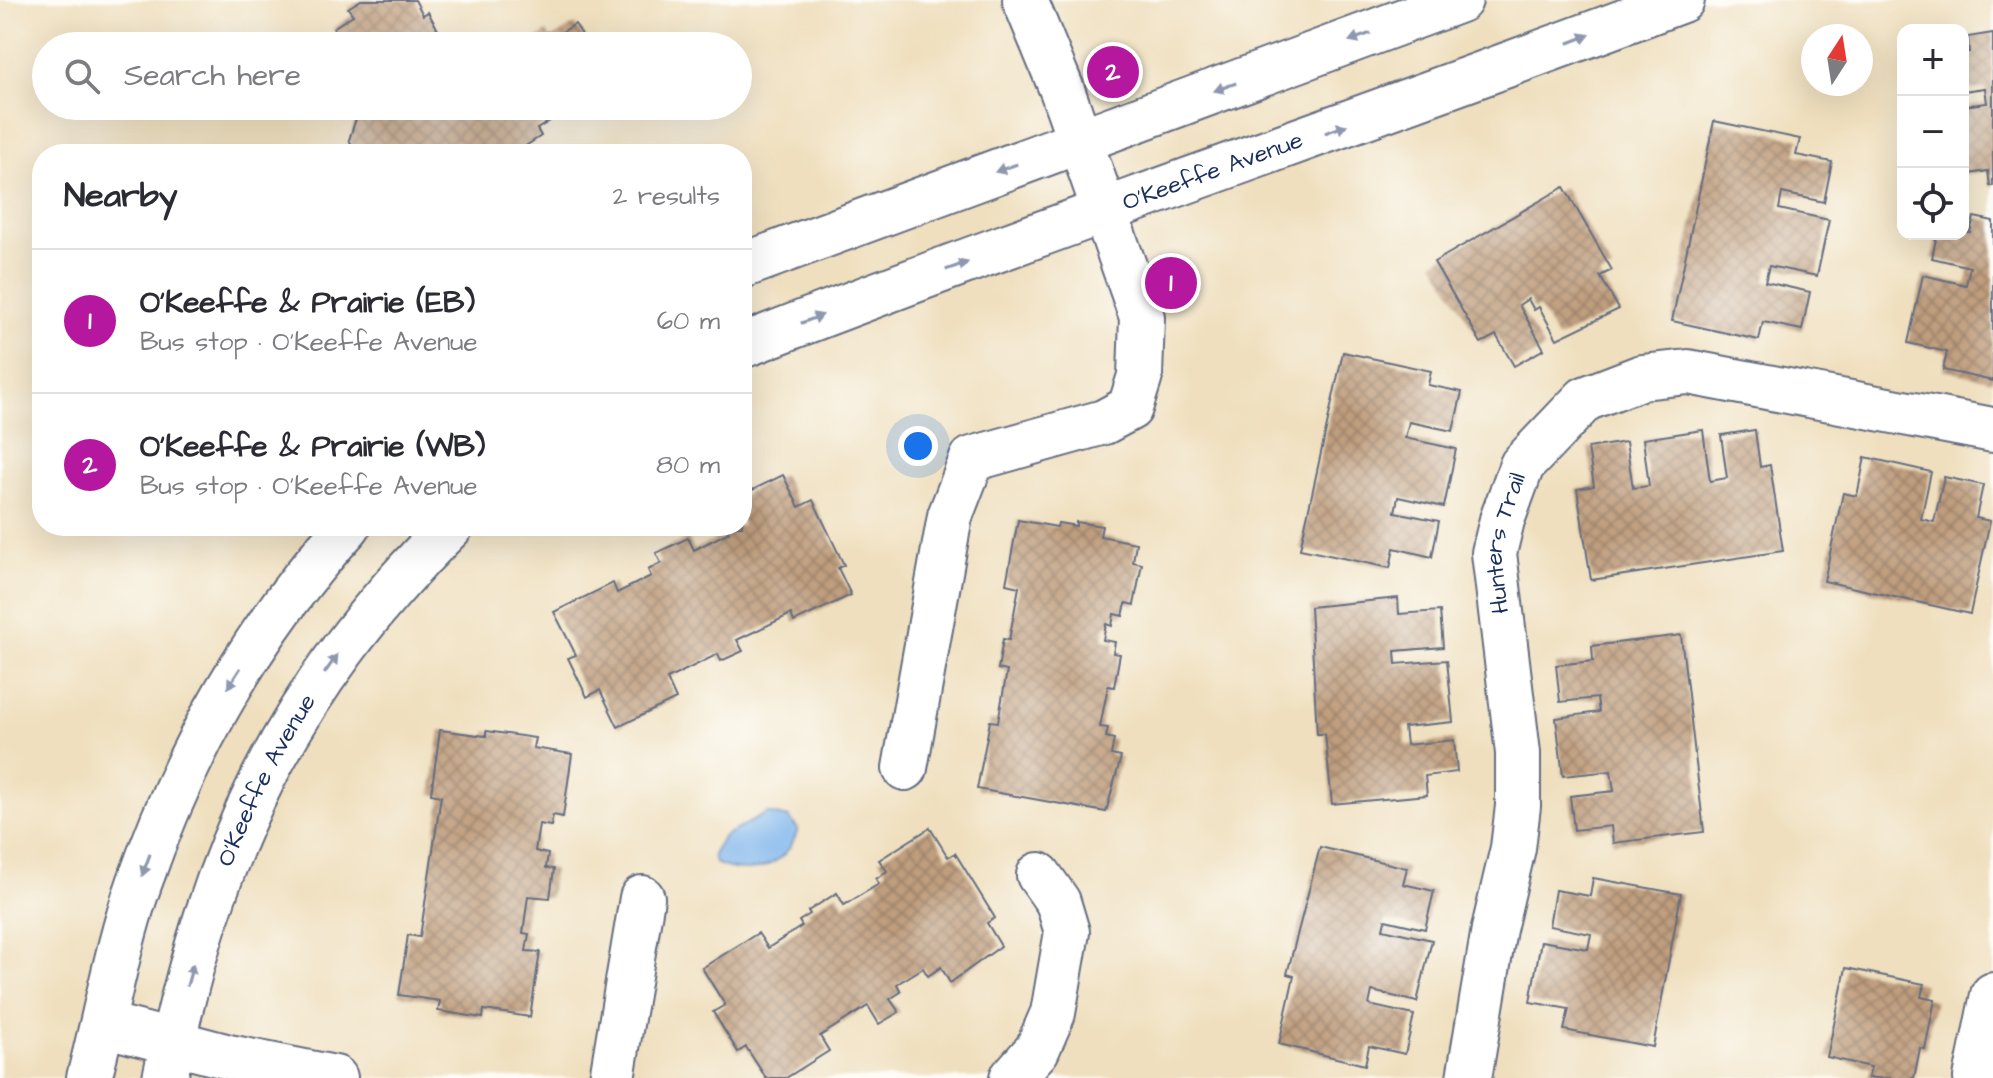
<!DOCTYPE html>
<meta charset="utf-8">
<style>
body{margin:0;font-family:"Architects Daughter",sans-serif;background:#f2f2f3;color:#2b2b33}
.controls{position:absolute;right:24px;top:24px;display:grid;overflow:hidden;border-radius:16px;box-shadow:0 8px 32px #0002}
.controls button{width:72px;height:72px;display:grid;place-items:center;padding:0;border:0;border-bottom:2px solid #e1e1e2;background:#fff;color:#2b2b33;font:40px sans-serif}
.compass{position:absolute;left:1801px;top:24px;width:72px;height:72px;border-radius:50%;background:#fff;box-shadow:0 8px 32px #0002;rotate:12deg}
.you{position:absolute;left:918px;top:446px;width:28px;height:28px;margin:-20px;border:6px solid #fff;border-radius:50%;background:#1a73e8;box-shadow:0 0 0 12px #1a73e833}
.badge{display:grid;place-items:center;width:52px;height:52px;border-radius:50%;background:#b5179e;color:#fff;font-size:26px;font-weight:700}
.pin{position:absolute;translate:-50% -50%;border:4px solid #fff;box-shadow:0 2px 8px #0006}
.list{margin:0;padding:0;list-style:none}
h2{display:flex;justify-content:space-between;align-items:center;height:104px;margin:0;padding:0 32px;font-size:34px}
h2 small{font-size:26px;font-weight:400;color:#7c7c81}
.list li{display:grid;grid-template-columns:52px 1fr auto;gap:24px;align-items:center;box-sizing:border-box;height:144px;padding:0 32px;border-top:2px solid #e1e1e2}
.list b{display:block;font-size:30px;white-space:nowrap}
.list p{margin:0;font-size:26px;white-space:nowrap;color:#7c7c81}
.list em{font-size:26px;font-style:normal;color:#7c7c81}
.icon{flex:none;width:44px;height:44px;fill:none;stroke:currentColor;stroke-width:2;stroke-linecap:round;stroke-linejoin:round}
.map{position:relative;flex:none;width:1993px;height:1078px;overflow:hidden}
.search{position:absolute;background:#fff;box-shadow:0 8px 32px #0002;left:32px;top:32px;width:720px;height:88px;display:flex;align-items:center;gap:20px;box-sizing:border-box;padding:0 28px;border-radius:44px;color:#7c7c81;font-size:30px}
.panel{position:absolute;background:#fff;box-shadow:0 8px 32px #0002;left:32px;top:144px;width:720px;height:392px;border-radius:32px}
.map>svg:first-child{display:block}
</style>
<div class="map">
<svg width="1993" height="1078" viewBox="0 0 1993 1078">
<defs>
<pattern id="building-cross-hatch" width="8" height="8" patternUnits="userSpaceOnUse" patternTransform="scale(2)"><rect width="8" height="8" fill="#c09e7e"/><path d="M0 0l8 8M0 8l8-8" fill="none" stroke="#9b816a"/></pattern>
</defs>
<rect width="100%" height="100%" fill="#fdfcf7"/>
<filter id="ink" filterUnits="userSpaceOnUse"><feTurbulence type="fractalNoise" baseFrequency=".0125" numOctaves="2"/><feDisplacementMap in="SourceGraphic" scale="16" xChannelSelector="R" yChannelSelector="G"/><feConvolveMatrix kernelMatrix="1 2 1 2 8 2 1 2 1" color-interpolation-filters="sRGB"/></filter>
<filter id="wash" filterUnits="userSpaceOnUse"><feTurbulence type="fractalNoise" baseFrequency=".006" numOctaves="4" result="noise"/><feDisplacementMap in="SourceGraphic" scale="32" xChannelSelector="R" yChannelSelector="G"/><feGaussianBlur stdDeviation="1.8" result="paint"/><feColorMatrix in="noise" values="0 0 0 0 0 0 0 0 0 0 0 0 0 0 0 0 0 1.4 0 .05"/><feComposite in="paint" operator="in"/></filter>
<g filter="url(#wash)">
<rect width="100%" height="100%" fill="#efdfbe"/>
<path fill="#7cb3ec" stroke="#4c71a5" stroke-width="2" d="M767 813 789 818 798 829C787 867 750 879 715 863L713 855 724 836Z"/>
<g id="blocks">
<g fill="url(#building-cross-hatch)">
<polygon points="361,0 415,0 423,15 428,12 447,46 336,46 333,41 339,37 333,28 353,15 348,8"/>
<polygon points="575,24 589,46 525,46 547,32 551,39"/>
<polygon points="1993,33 1993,186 1990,186 1988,171 1963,175 1963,106 1987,103 1985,88 1963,91 1963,53 1969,52 1968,37"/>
<polygon points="360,106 574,106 537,129 541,136 513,154 351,154 356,151 349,140"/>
<polygon points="1714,121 1800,139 1796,155 1832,162 1824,202 1782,193 1779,209 1829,220 1817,276 1769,266 1765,282 1810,292 1802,330 1763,322 1759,340 1672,321"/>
<polygon points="1564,187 1612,270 1600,276 1619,309 1557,339 1539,307 1534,310 1528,299 1519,305 1544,349 1514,366 1496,335 1481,343 1434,262"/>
<polygon points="1974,217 1993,221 1993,381 1943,370 1947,352 1908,343 1923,275 1966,285 1970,267 1932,258 1937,234 1970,232"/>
<polygon points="1343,352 1431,371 1428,385 1462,392 1453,431 1409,422 1405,438 1456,449 1444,507 1398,497 1395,512 1439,521 1432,557 1394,548 1390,568 1300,549"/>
<polygon points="1703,430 1710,481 1727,478 1721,435 1755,430 1760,467 1770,465 1783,551 1591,580 1577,489 1594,486 1588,448 1626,442 1633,488 1649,486 1643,439"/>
<polygon points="1865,457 1931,472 1921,519 1934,522 1944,477 1983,485 1976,518 1990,521 1970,614 1824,581 1843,493 1857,496"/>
<polygon points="783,475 799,507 813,500 844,565 838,568 851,595 794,622 791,614 737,640 743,651 721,661 718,654 667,679 676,699 618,727 600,690 587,697 568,658 576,655 554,612 613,583 617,593 651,576 648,570 661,563 656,553 688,538 694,550 729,532 726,526 742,526 742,495"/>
<polygon points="1018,520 1057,527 1058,523 1076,526 1076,522 1102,526 1100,536 1136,543 1133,562 1142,564 1134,605 1126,603 1123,616 1114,614 1112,626 1106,624 1103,640 1115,642 1113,653 1120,654 1114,687 1108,686 1100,727 1108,728 1106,737 1114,739 1111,755 1121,757 1106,812 977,789 990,721 998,722 1007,671 998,669 1003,639 1009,640 1019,587 1006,584"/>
<polygon points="1398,598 1399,614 1440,611 1443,647 1395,651 1396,664 1447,660 1453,722 1404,727 1406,745 1454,740 1457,772 1425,776 1427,795 1332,804 1325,734 1317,734 1310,607"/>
<polygon points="1681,635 1704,832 1613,843 1611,826 1574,830 1570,796 1614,791 1611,771 1563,776 1556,718 1599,712 1597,698 1560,702 1556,665 1593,661 1592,646"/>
<polygon points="440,730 486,736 486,731 535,738 533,748 572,754 563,817 553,815 551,826 539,824 535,851 548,854 546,868 554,869 550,898 528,896 523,933 529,934 526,951 540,952 530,1017 484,1010 483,1018 438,1011 440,1001 399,995 408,935 420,937 441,796 431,794"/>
<polygon points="930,828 948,857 955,853 995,918 987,923 1001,946 950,983 941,967 928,976 923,968 897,984 901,992 890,999 899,1012 879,1024 868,1006 820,1036 829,1051 786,1078 766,1078 746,1047 738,1052 713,1012 725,1005 702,968 758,933 768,948 802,926 799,921 810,914 808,911 837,893 844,905 879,884 876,879 887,871 879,860"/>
<polygon points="1320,847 1407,868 1403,884 1434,891 1425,929 1385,920 1383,929 1432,940 1417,1002 1372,991 1369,1005 1414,1015 1405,1054 1369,1046 1365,1065 1279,1044 1294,976 1287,974"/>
<polygon points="1593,878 1681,894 1653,1047 1564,1030 1569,1009 1530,1002 1541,941 1588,949 1591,934 1549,926 1555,890 1590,896"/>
<polygon points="1846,968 1924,984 1921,997 1935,1000 1925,1049 1920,1048 1914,1078 1868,1078 1871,1067 1827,1057"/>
</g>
</g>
</g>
<g filter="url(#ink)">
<use href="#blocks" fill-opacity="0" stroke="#656d80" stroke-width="2"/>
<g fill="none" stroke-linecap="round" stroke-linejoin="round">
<g stroke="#656d80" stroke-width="48">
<g id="minor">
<polyline points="742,266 1460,0"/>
<path id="s1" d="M742 346C1053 225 1370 118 1682 0"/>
<polyline points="905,768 950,516 972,459 1104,422 1130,408 1140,376 1142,317 1062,90 1025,0"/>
<polyline points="103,1024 229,1057 335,1078"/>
<path d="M89 1078C106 1014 117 947 139 884 185 751 253 630 348 526"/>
<path id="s2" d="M165 1078C212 849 284 692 451 526"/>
<polyline points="612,1078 642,898"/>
<polyline points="1012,1078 1037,1050 1053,1013 1067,932 1058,902 1039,875"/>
<path id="s3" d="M1469 1078 1494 929 1513 848 1518 806V753L1494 553 1502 520 1522 465 1585 399 1642 377 1688 372 1993 430"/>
<polyline points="1976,1078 1993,995"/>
</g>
</g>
<use href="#minor" stroke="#fff" stroke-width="44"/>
</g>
<defs><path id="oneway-solid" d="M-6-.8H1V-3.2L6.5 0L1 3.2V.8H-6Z" transform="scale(2)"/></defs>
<g fill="#8d97ae">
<use href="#oneway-solid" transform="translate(1360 37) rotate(160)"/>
<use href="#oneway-solid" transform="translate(1579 39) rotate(-21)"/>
<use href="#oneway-solid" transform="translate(1225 87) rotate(160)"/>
<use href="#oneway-solid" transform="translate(1336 129) rotate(-20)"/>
<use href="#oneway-solid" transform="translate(1006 168) rotate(160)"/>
<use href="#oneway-solid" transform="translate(957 266) rotate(-19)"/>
<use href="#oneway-solid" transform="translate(812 319) rotate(-21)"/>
<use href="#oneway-solid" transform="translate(331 664) rotate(-55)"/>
<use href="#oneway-solid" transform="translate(234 678) rotate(123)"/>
<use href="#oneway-solid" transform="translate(146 865) rotate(110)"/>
<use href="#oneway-solid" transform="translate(190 975) rotate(-75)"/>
</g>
</g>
<g text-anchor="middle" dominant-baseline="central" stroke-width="6" stroke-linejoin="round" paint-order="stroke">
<g font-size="24" fill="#1b2f5e" stroke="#fdfcf7">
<text stroke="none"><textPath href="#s1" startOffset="502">O'Keeffe Avenue</textPath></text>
<text stroke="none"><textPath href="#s3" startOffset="542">Hunters Trail</textPath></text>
<text stroke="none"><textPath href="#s2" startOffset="316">O'Keeffe Avenue</textPath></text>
</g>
</g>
</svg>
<div class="controls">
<button>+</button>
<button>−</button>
<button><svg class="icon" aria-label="locate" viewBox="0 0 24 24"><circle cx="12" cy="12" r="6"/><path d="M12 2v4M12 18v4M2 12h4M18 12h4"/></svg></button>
</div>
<svg class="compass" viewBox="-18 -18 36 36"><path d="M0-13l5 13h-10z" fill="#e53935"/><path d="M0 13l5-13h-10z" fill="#7c7c81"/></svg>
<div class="you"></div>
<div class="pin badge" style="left:1171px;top:283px">1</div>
<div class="pin badge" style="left:1113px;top:72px">2</div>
<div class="search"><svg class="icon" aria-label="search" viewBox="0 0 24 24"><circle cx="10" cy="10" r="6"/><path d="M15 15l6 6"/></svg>Search here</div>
<section class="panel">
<h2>Nearby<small>2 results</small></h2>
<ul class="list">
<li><span class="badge">1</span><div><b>O'Keeffe &amp; Prairie (EB)</b><p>Bus stop · O'Keeffe Avenue</p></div><em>60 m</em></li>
<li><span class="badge">2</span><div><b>O'Keeffe &amp; Prairie (WB)</b><p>Bus stop · O'Keeffe Avenue</p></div><em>80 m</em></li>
</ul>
</section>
</div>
